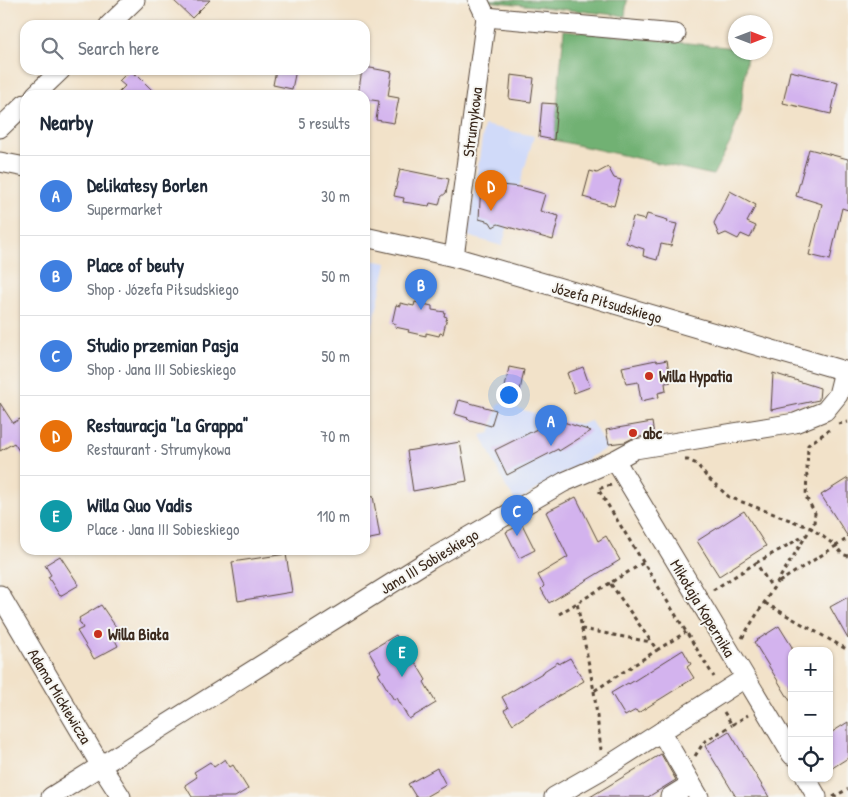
<!DOCTYPE html>
<meta charset="utf-8">
<style>
body{margin:0;font-family:"Patrick Hand",sans-serif;background:#f6f6f7;color:#1f2937}
.controls{position:absolute;right:15px;bottom:15px;display:grid;overflow:hidden;border-radius:10px;box-shadow:0 1px 4px #0004}
.controls button{width:45px;height:45px;display:grid;place-items:center;padding:0;border:0;border-bottom:1px solid #e0e1e3;background:#fff;color:#1f2937;font:25px sans-serif}
.compass{position:absolute;left:728px;top:15px;width:45px;height:45px;border-radius:50%;background:#fff;box-shadow:0 1px 4px #0004;rotate:90deg}
.you{position:absolute;left:508px;top:394px;width:18px;height:18px;margin:-12px;border:4px solid #fff;border-radius:50%;background:#1a73e8;box-shadow:0 0 0 8px #1a73e833}
.badge{display:grid;place-items:center;width:32px;height:32px;border-radius:50%;background:#c8321e;color:#fff;font-size:16px;font-weight:700}
.pin{position:absolute;translate:-50% -41px;filter:drop-shadow(0 1px 2px #0008)}
.pin::after{content:'';position:absolute;top:26px;width:18px;height:15px;background:inherit;clip-path:polygon(0 0,100% 0,50% 100%)}
.list{margin:0;padding:0;list-style:none}
h2{display:flex;justify-content:space-between;align-items:center;height:65px;margin:0;padding:0 20px;font-size:21px}
h2 small{font-size:16px;font-weight:400;color:#747a83}
.list li{display:grid;grid-template-columns:32px 1fr auto;gap:15px;align-items:center;box-sizing:border-box;height:80px;padding:0 20px;border-top:1px solid #e0e1e3}
.list b{display:block;font-size:19px;white-space:nowrap}
.list p{margin:0;font-size:16px;white-space:nowrap;color:#747a83}
.list em{font-size:16px;font-style:normal;color:#747a83}
.icon{flex:none;width:28px;height:28px;fill:none;stroke:currentColor;stroke-width:2;stroke-linecap:round;stroke-linejoin:round}
.map{position:relative;flex:none;width:848px;height:797px;overflow:hidden}
.search{position:absolute;background:#fff;box-shadow:0 1px 4px #0004;left:20px;top:20px;width:350px;height:55px;display:flex;align-items:center;gap:12px;box-sizing:border-box;padding:0 18px;border-radius:15px;color:#747a83;font-size:19px}
.panel{position:absolute;background:#fff;box-shadow:0 1px 4px #0004;left:20px;top:90px;width:350px;height:465px;border-radius:15px}
.map>svg:first-child{display:block}
</style>
<div class="map">
<svg width="848" height="797" viewBox="0 0 848 797">
<rect width="100%" height="100%" fill="#f6f6f2"/>
<filter id="ink" filterUnits="userSpaceOnUse"><feTurbulence type="fractalNoise" baseFrequency=".02" numOctaves="2"/><feDisplacementMap in="SourceGraphic" scale="10" xChannelSelector="R" yChannelSelector="G"/><feConvolveMatrix kernelMatrix="1 2 1 2 8 2 1 2 1" color-interpolation-filters="sRGB"/></filter>
<filter id="wash" filterUnits="userSpaceOnUse"><feTurbulence type="fractalNoise" baseFrequency=".0096" numOctaves="4" result="noise"/><feDisplacementMap in="SourceGraphic" scale="20" xChannelSelector="R" yChannelSelector="G"/><feGaussianBlur stdDeviation="1.12" result="paint"/><feColorMatrix in="noise" values="0 0 0 0 0 0 0 0 0 0 0 0 0 0 0 0 0 1.4 0 .05"/><feComposite in="paint" operator="in"/></filter>
<g filter="url(#wash)">
<rect width="100%" height="100%" fill="#f2e2c9"/>
<g fill="#d0daf9">
<polygon points="484,125 534,136 502,246 468,236"/>
<polygon points="365,259 387,263 365,360"/>
<polygon points="499,403 566,422 581,424 591,421 607,448 592,456 516,502 506,487 481,435 490,433"/>
</g>
<g fill="#71b173" stroke="#566e48">
<polygon points="488,0 627,0 625,16 488,1"/>
<polygon points="564,30 735,48 736,52 747,53 741,109 730,143 713,175 554,140"/>
</g>
<g id="blocks">
<g fill="#d3b3ee">
<polygon points="173,0 210,0 192,18"/>
<polygon points="365,67 392,72 388,96 399,98 394,123 376,120 379,101 365,99 365,95 358,95 362,70 365,70"/>
<polygon points="130,70 135,75 136,74 157,95 116,95 125,86 119,81"/>
<polygon points="276,70 296,70 292,89 273,85"/>
<polygon points="790,71 838,82 831,114 783,103"/>
<polygon points="511,75 534,78 531,102 509,99"/>
<polygon points="542,103 557,104 554,140 539,137"/>
<polygon points="809,149 848,159 848,210 842,208 830,260 809,255 822,204 796,196"/>
<polygon points="608,167 614,178 621,180 614,206 583,197 590,171 597,173"/>
<polygon points="400,169 449,179 446,193 441,197 439,205 430,203 429,206 410,203 403,202 404,198 394,196"/>
<polygon points="481,183 520,187 545,194 540,211 559,216 553,240 498,224 493,227 490,222 479,219"/>
<polygon points="730,191 756,205 747,222 756,226 750,238 741,234 738,239 726,233 719,236 714,223"/>
<polygon points="647,214 668,220 667,222 677,224 671,246 661,244 657,260 643,256 644,249 626,243 633,217 645,220"/>
<polygon points="415,302 432,306 432,310 445,312 444,316 447,317 443,334 440,333 439,336 426,333 426,336 408,332 409,330 395,327 396,324 392,323 396,305 400,306 400,303 414,306"/>
<polygon points="656,360 657,362 667,360 671,382 665,383 666,391 658,393 659,397 641,401 638,382 626,384 622,367"/>
<polygon points="509,367 524,370 518,401 503,398"/>
<polygon points="583,367 590,387 574,393 567,373"/>
<polygon points="773,373 820,388 819,400 771,410"/>
<polygon points="459,400 496,410 491,426 467,419 468,418 455,414"/>
<polygon points="0,403 13,423 20,419 25,427 25,460 14,443 0,451"/>
<polygon points="539,414 591,431 559,451 558,449 507,475 495,450 545,425"/>
<polygon points="652,422 654,435 633,438 625,442 609,444 606,430"/>
<polygon points="460,442 467,481 413,491 407,451"/>
<polygon points="848,478 848,537 821,495"/>
<polygon points="365,496 373,496 380,537 365,540"/>
<polygon points="576,497 598,541 606,536 620,560 549,603 541,589 544,586 538,575 568,557 546,512"/>
<polygon points="744,511 766,546 719,576 697,541"/>
<polygon points="522,524 535,550 519,558 506,532"/>
<polygon points="286,554 292,592 238,601 232,562"/>
<polygon points="60,556 79,585 60,596 48,577 51,575 45,565"/>
<polygon points="848,597 848,639 830,607"/>
<polygon points="101,605 116,627 115,628 120,637 115,640 118,646 94,659 77,631 83,628 79,621 80,620 79,618"/>
<polygon points="779,626 792,647 792,704 754,642"/>
<polygon points="396,635 409,656 411,655 426,680 424,682 436,703 409,719 397,698 394,700 378,674 381,672 369,651"/>
<polygon points="683,650 691,664 687,667 694,678 638,713 636,710 625,716 611,693 628,683 629,684"/>
<polygon points="570,658 584,681 529,713 529,714 513,724 504,710 508,708 502,697 544,672 544,671 558,662 559,664"/>
<polygon points="848,722 848,758 829,770 829,734"/>
<polygon points="729,731 769,797 736,797 705,746"/>
<polygon points="661,754 676,780 674,781 648,797 590,797"/>
<polygon points="225,759 230,767 233,765 248,789 235,797 192,797 185,785 197,777 194,772 210,762 214,767"/>
<polygon points="437,768 446,785 425,797 416,797 408,784"/>
</g>
</g>
</g>
<g filter="url(#ink)">
<use href="#blocks" fill-opacity="0" stroke="#564638" stroke-width="1"/>
<g fill="none" stroke-linecap="round" stroke-linejoin="round">
<g stroke="#564638" stroke-width="21">
<g id="minor">
<polyline points="486,17 676,34"/>
<polyline points="109,25 135,0"/>
<polyline points="35,95 61,70"/>
<polyline points="0,128 25,104"/>
<polyline points="0,162 25,167"/>
<polyline points="365,237 454,257 848,372"/>
<polyline points="454,257 486,17 478,0"/>
<polyline points="615,460 792,755"/>
<polyline points="0,595 101,766 121,797"/>
<polyline points="661,732 699,797"/>
<polyline points="806,778 817,797"/>
<polyline points="51,797 429,560 564,482 615,460 635,449 795,423 825,411 838,395 844,371"/>
<polyline points="554,797 603,769 745,678"/>
<polyline points="670,797 691,784"/>
</g>
</g>
<g stroke="#564638" stroke-width="3" stroke-dasharray="4 4" stroke-linecap="butt">
<polyline points="838,424 848,422"/>
<polyline points="685,460 688,460 697,464 706,476 729,497 811,528 814,523 815,513 806,497 808,445 829,430"/>
<polyline points="611,485 598,489 714,677"/>
<polyline points="643,563 610,583 657,650 686,632"/>
<polyline points="756,563 806,535"/>
<polyline points="779,582 836,546 842,554 848,556"/>
<polyline points="610,583 577,603 582,629 651,642"/>
<polyline points="713,590 756,563 773,589"/>
<polyline points="765,603 848,650"/>
<polyline points="559,614 577,603"/>
<polyline points="582,629 594,691 657,650"/>
<polyline points="742,638 811,528 836,546 848,538"/>
<polyline points="594,691 601,750"/>
<polyline points="724,712 732,725 748,715"/>
<polyline points="695,756 704,742 732,725"/>
<polyline points="833,797 848,789"/>
</g>
<use href="#minor" stroke="#fff" stroke-width="19"/>
</g>
</g>
<g fill="#c8321e" stroke="#f6f6f2" stroke-width="2">
<circle cx="649" cy="376" r="5"/>
<circle cx="633" cy="433" r="5"/>
<circle cx="98" cy="634" r="5"/>
</g>
<g text-anchor="middle" dominant-baseline="central" stroke-width="4" stroke-linejoin="round" paint-order="stroke">
<g font-size="16" fill="#3b2a1e" stroke="#f6f6f2">
<text transform="translate(472 122) rotate(-83)">Strumykowa</text>
<text transform="translate(607 302) rotate(16)">Józefa Piłsudskiego</text>
<text transform="translate(429 561) rotate(-31)">Jana III Sobieskiego</text>
<text transform="translate(703 608) rotate(59)">Mikołaja Kopernika</text>
<text transform="translate(60 696) rotate(59)">Adama Mickiewicza</text>
</g>
<g font-size="16" font-weight="bold" fill="#3b2a1e" stroke="#f6f6f2" text-anchor="start">
<text x="659" y="376">Willa Hypatia</text>
<text x="643" y="433">abc</text>
<text x="108" y="634">Willa Biała</text>
</g>
</g>
</svg>
<div class="controls">
<button>+</button>
<button>−</button>
<button><svg class="icon" aria-label="locate" viewBox="0 0 24 24"><circle cx="12" cy="12" r="6"/><path d="M12 2v4M12 18v4M2 12h4M18 12h4"/></svg></button>
</div>
<svg class="compass" viewBox="-18 -18 36 36"><path d="M0-13l5 13h-10z" fill="#e53935"/><path d="M0 13l5-13h-10z" fill="#747a83"/></svg>
<div class="you"></div>
<div class="pin badge" style="left:551px;top:446px;background:#3f7fe0">A</div>
<div class="pin badge" style="left:421px;top:310px;background:#3f7fe0">B</div>
<div class="pin badge" style="left:517px;top:536px;background:#3f7fe0">C</div>
<div class="pin badge" style="left:491px;top:211px;background:#e8710a">D</div>
<div class="pin badge" style="left:402px;top:677px;background:#0f9aa8">E</div>
<div class="search"><svg class="icon" aria-label="search" viewBox="0 0 24 24"><circle cx="10" cy="10" r="6"/><path d="M15 15l6 6"/></svg>Search here</div>
<section class="panel">
<h2>Nearby<small>5 results</small></h2>
<ul class="list">
<li><span class="badge" style="background:#3f7fe0">A</span><div><b>Delikatesy Borlen</b><p>Supermarket</p></div><em>30 m</em></li>
<li><span class="badge" style="background:#3f7fe0">B</span><div><b>Place of beuty</b><p>Shop · Józefa Piłsudskiego</p></div><em>50 m</em></li>
<li><span class="badge" style="background:#3f7fe0">C</span><div><b>Studio przemian Pasja</b><p>Shop · Jana III Sobieskiego</p></div><em>50 m</em></li>
<li><span class="badge" style="background:#e8710a">D</span><div><b>Restauracja &quot;La Grappa&quot;</b><p>Restaurant · Strumykowa</p></div><em>70 m</em></li>
<li><span class="badge" style="background:#0f9aa8">E</span><div><b>Willa Quo Vadis</b><p>Place · Jana III Sobieskiego</p></div><em>110 m</em></li>
</ul>
</section>
</div>
